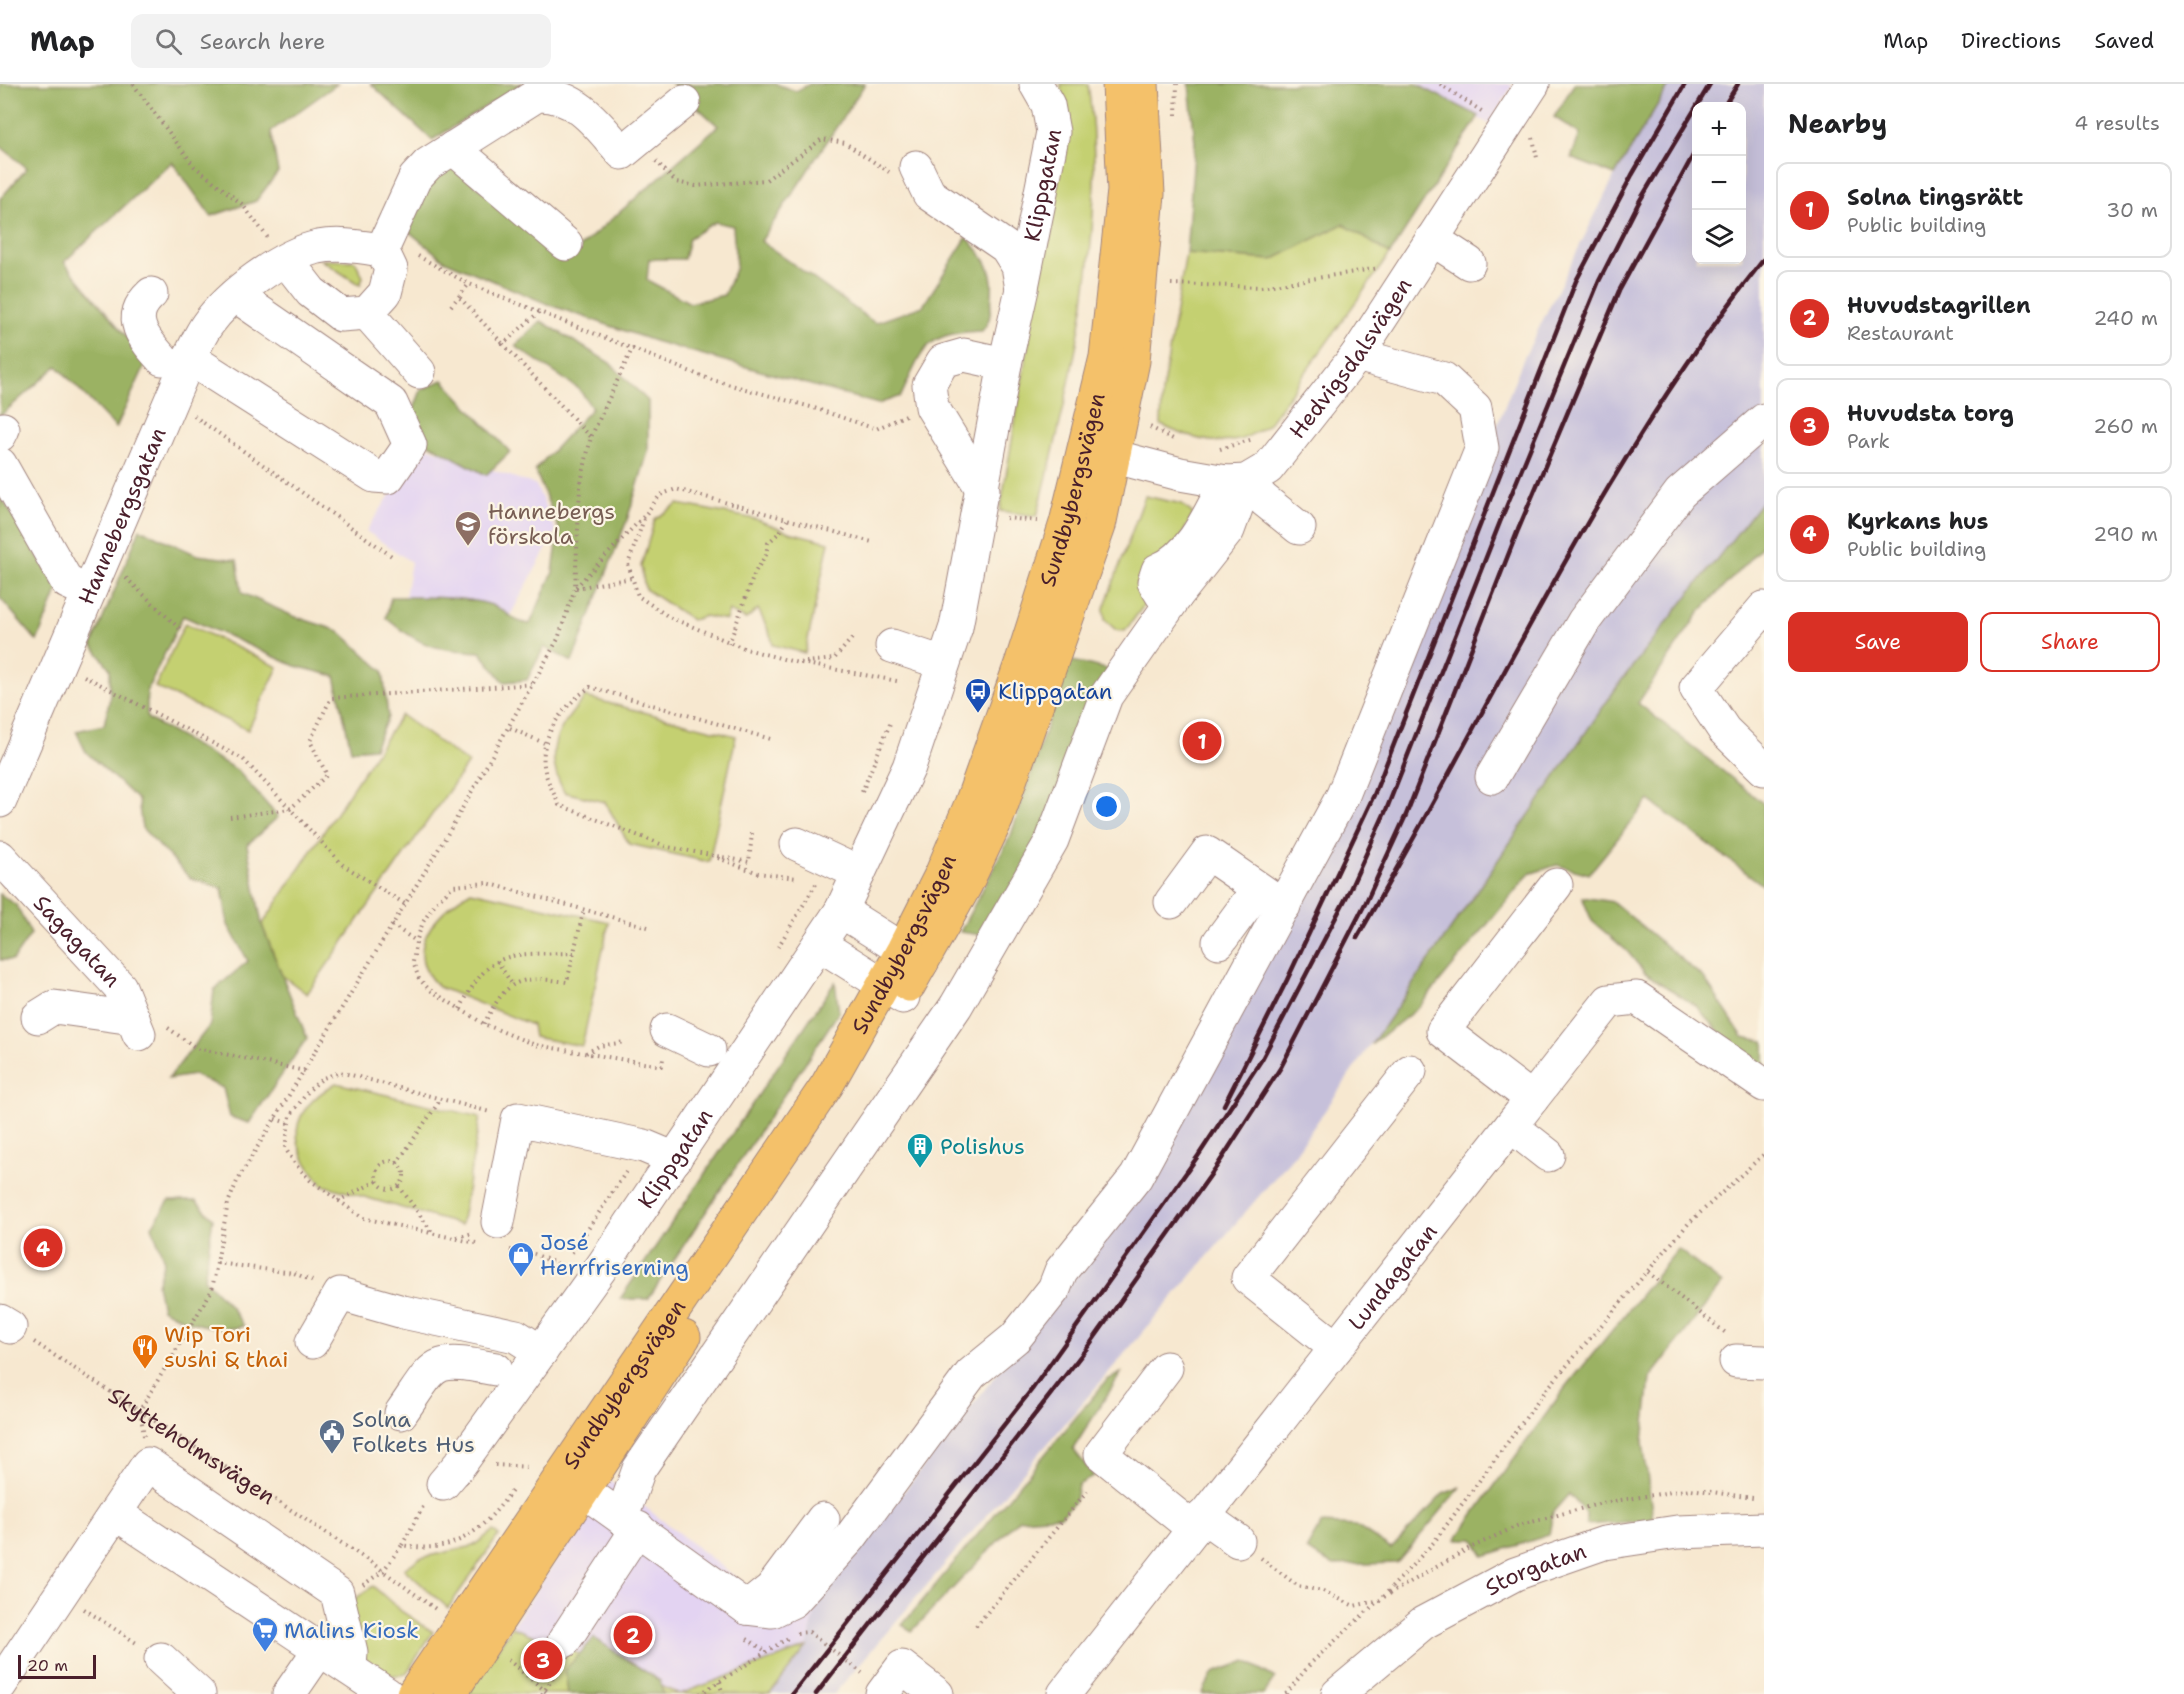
<!DOCTYPE html>
<meta charset="utf-8">
<style>
body{margin:0;font-family:"Shantell Sans",sans-serif;background:#f2f2f2;color:#202124}
.controls{position:absolute;right:18px;top:18px;display:grid;overflow:hidden;border-radius:12px;box-shadow:0 6px 24px #0002}
.controls button{width:54px;height:54px;display:grid;place-items:center;padding:0;border:0;border-bottom:2px solid #e0e0e0;background:#fff;color:#202124;font:30px sans-serif}
.scale{position:absolute;left:18px;bottom:15px;width:78px;box-sizing:border-box;padding-left:6px;border:3px solid #4a1f2b;border-top:0;font-size:16px;line-height:21px;white-space:nowrap;color:#4a1f2b;-webkit-text-stroke:4px #fcf5e5;paint-order:stroke}
.you{position:absolute;left:1107px;top:723px;width:21px;height:21px;margin:-15px;border:4px solid #fff;border-radius:50%;background:#1a73e8;box-shadow:0 0 0 9px #1a73e833}
.badge{display:grid;place-items:center;width:39px;height:39px;border-radius:50%;background:#d93025;color:#fff;font-size:20px;font-weight:700}
.pin{position:absolute;translate:-50% -50%;border:3px solid #fff;box-shadow:0 2px 6px #0006}
.list{margin:0;padding:0;list-style:none}
h2{display:flex;justify-content:space-between;align-items:center;height:78px;margin:0;padding:0 24px;font-size:26px}
h2 small{font-size:20px;font-weight:400;color:#757577}
.list li{display:grid;grid-template-columns:39px 1fr auto;gap:18px;align-items:center;box-sizing:border-box;height:96px;margin:0 12px 12px;padding:0 12px;border:2px solid #e0e0e0;border-radius:12px}
.list b{display:block;font-size:22px;white-space:nowrap}
.list p{margin:0;font-size:20px;white-space:nowrap;color:#757577}
.list em{font-size:20px;font-style:normal;color:#757577}
.actions{display:flex;gap:12px;padding:18px 24px}
.actions a{flex:1;padding:14px 0;border:2px solid #d93025;border-radius:12px;text-align:center;font-size:21px;color:#d93025}
.actions .main{background:#d93025;color:#fff}
.icon{flex:none;width:33px;height:33px;fill:none;stroke:currentColor;stroke-width:2;stroke-linecap:round;stroke-linejoin:round}
.map{position:relative;flex:none;width:1764px;height:1610px;overflow:hidden}
header{display:flex;align-items:center;gap:36px;box-sizing:border-box;height:84px;padding:0 30px;background:#fff;border-bottom:2px solid #e0e0e0}
header strong{font-size:28px}
nav{display:flex;gap:33px;margin-inline-start:auto;font-size:21px}
.search{width:420px;height:54px;background:#f2f2f2;display:flex;align-items:center;gap:15px;box-sizing:border-box;padding:0 21px;border-radius:12px;color:#757577;font-size:22px}
main{display:flex}
aside{flex:1;background:#fff}
.map>svg:first-child{display:block}
</style>
<header>
<strong>Map</strong>
<div class="search"><svg class="icon" aria-label="search" viewBox="0 0 24 24"><circle cx="10" cy="10" r="6"/><path d="M15 15l6 6"/></svg>Search here</div>
<nav><a>Map</a><a>Directions</a><a>Saved</a></nav>
</header>
<main>
<div class="map">
<svg width="1764" height="1610" viewBox="0 0 1764 1610">
<rect width="100%" height="100%" fill="#fcf5e5"/>
<filter id="ink" filterUnits="userSpaceOnUse"><feTurbulence type="fractalNoise" baseFrequency=".0167" numOctaves="2"/><feDisplacementMap in="SourceGraphic" scale="12" xChannelSelector="R" yChannelSelector="G"/><feConvolveMatrix kernelMatrix="1 2 1 2 8 2 1 2 1" color-interpolation-filters="sRGB"/></filter>
<filter id="wash" filterUnits="userSpaceOnUse"><feTurbulence type="fractalNoise" baseFrequency=".008" numOctaves="4" result="noise"/><feDisplacementMap in="SourceGraphic" scale="24" xChannelSelector="R" yChannelSelector="G"/><feGaussianBlur stdDeviation="1.35" result="paint"/><feColorMatrix in="noise" values="0 0 0 0 0 0 0 0 0 0 0 0 0 0 0 0 0 1.4 0 .05"/><feComposite in="paint" operator="in"/></filter>
<g filter="url(#wash)">
<rect width="100%" height="100%" fill="#f7e8d0"/>
<g fill="#e3d3f2">
<polygon points="1416,0 1513,0 1489,40"/>
<polygon points="423,362 536,401 556,447 499,552 401,537 411,478 366,447"/>
<polygon points="610,1396 782,1529 818,1516 807,1563 680,1610 512,1543"/>
</g>
<path fill="#c6c0da" fill-rule="evenodd" d="M1670 0H1764V415L1621 597 1295 1070 834 1610H770L807 1563 818 1516 1129 1123 1357 700 1522 278 1615 91ZM1696 22H1742V176H1696Z"/>
<g fill="#c4d071" stroke="#87784e" stroke-width="1.5">
<path d="M1061 0H1088C1109 147 1073 291 1037 432L1000 427 1064 49Z"/>
<path d="M1343 139 1390 170 1268 341C1259 346 1248 354 1238 356 1212 362 1184 352 1161 341L1162 308 1186 169 1272 176Z"/>
<polygon points="321,176 355,177 363,193 360,201"/>
<polygon points="1145,412 1182,420 1193,430 1150,513 1125,547 1116,546 1105,536 1104,524"/>
<path d="M678 420 755 435 789 448 829 458 805 569 773 561C772 552 762 533 758 525L746 535 729 527 726 536 705 532 692 536 645 505 641 482 655 435Z"/>
<polygon points="185,539 278,583 248,646 155,603"/>
<path d="M585 613 736 652 709 778 629 760 605 718 564 708C542 666 557 646 585 613Z"/>
<polygon points="401,631 468,679 307,910 279,889 262,841"/>
<path d="M471 807 609 838 582 962 534 953 532 941 439 903C400 867 436 828 471 807Z"/>
<path d="M336 999 480 1033 461 1141 323 1101C287 1060 286 1029 336 999Z"/>
<polygon points="493,1447 499,1451 448,1524 404,1485 420,1474 473,1462"/>
<path d="M373 1502 401 1527 433 1548 406 1590C360 1600 358 1553 348 1520Z"/>
<polygon points="512,1543 680,1610 468,1610"/>
<polygon points="807,1563 770,1610 680,1610"/>
</g>
<g fill="#9bb263" stroke="#726847" stroke-width="1.5" fill-rule="evenodd">
<polygon points="0,0 337,0 271,47 278,88 256,117 211,132 172,78 64,178 147,277 116,344 57,282 0,332 0,115 27,84 0,62"/>
<polygon points="371,0 522,0 432,56"/>
<path d="M672 0H776L796 7 810 0H865L761 157 875 239 923 222 967 153C988 178 996 187 991 221 990 232 990 238 982 247 924 249 924 263 901 312L878 320 654 257 550 221 444 176 407 146 430 96 450 80 566 175 718 42ZM715 138 733 142 736 183 724 211 690 219 647 196 649 175H684L689 154Z"/>
<polygon points="1189,0 1416,0 1479,32 1390,170 1343,140 1272,176 1186,169 1195,58"/>
<polygon points="1574,0 1670,0 1615,91 1571,74 1580,50 1554,33"/>
<path d="M541 237 610 279 648 317V368L627 436 572 578 544 563 527 596 504 598 480 568C435 565 422 564 386 534L391 513C418 513 470 512 494 522 508 527 513 539 530 540L553 488 559 445 535 386 592 324 579 305 515 262Z"/>
<polygon points="443,296 510,368 486,391 427,359 412,330 421,306"/>
<polygon points="0,411 58,505 37,557 0,514"/>
<polygon points="1764,415 1764,460 1699,529 1638,619 1764,720 1764,802 1649,716 1589,790 1557,781 1529,790 1419,923 1371,961 1621,597"/>
<polygon points="140,445 197,471 237,476 242,509 293,532 339,547 383,587 388,633 374,664 351,666 335,592 295,582 183,532 147,606 147,634 237,686 278,733 247,761 262,841 307,954 249,1039 230,1033 223,1004 194,991 168,995 210,941 214,906 248,877 228,841 222,804 190,794 142,744 138,716 86,668 76,647 104,641 110,614 110,585 92,561"/>
<polygon points="1068,576 1115,587 1046,754 981,851 960,848 1011,751"/>
<polygon points="0,810 16,821 31,850 13,876 0,876"/>
<polygon points="1582,813 1613,818 1704,894 1743,953 1764,957 1764,982 1723,952 1696,922 1645,889 1627,867 1592,837"/>
<polygon points="835,898 839,928 648,1215 620,1215"/>
<path d="M169 1117H196L213 1134 204 1195 230 1222 244 1242C220 1250 184 1237 162 1225L157 1200 164 1177 152 1142Z"/>
<polygon points="1678,1165 1722,1200 1650,1294 1643,1358 1653,1436 1586,1441 1586,1429 1569,1410 1553,1428 1549,1451 1484,1472 1474,1455 1456,1455 1562,1308"/>
<polygon points="1121,1289 1073,1365 1094,1392 1078,1401 1075,1417 1061,1432 1019,1435 912,1547 902,1541 1107,1296"/>
<polygon points="1461,1403 1397,1479 1334,1481 1306,1466 1321,1440 1356,1442 1391,1465 1443,1410"/>
<polygon points="594,1554 660,1597 663,1610 568,1610 565,1586"/>
<polygon points="1246,1577 1275,1594 1264,1610 1202,1610 1213,1589"/>
</g>
</g>
<g filter="url(#ink)">
<g fill="none" stroke-linecap="round" stroke-linejoin="round">
<g stroke="#a0847e" stroke-width="35">
<g id="minor">
<polyline points="453,64 566,160"/>
<polyline points="1432,155 1469,179"/>
<path d="M382 166 415 94 428 80 537 11C576 9 599 42 622 69L684 18"/>
<path id="s2" d="M1022 203 1053 48 1048 21 1036 0"/>
<path d="M151 210C125 234 144 255 162 275"/>
<polyline points="367,229 419,288"/>
<polyline points="189,274 374,392 388,393 410,361 391,319 235,211"/>
<polyline points="0,351 3,345"/>
<path id="s3" d="M1086 365 1180 390 1226 398 1246 397 1268 384 1357 271 1533 0"/>
<polyline points="0,380 67,498 89,508"/>
<path d="M1226 398C1210 429 1192 473 1158 486L1154 498 1162 511 1176 512 1228 446 1246 397 1264 416 1299 444"/>
<polyline points="983,406 932,323 929,301 943,277 964,271 1005,280"/>
<polyline points="1764,524 1696,604 1724,646 1764,685"/>
<polyline points="892,562 943,579"/>
<polyline points="1492,693 1584,537 1680,409 1764,336"/>
<path id="s4" d="M0 717 189 274C195 263 200 251 207 241 228 211 281 171 318 163 339 159 361 163 382 166L391 185 385 209 367 229 341 231 311 208 286 176"/>
<polyline points="797,760 859,789"/>
<path id="s5" d="M0 773 120 903 139 950"/>
<polyline points="1171,818 1207,769 1284,822"/>
<polyline points="841,827 922,878"/>
<polyline points="1219,858 1258,805"/>
<polyline points="819,860 903,913"/>
<polyline points="38,933 54,923 133,934"/>
<polyline points="667,946 709,966"/>
<polyline points="1532,1015 1443,947 1556,801"/>
<polyline points="1511,1042 1548,1071"/>
<polyline points="498,1138 518,1035 644,1062 675,1075"/>
<polyline points="0,1237 10,1243"/>
<polyline points="312,1258 340,1210 403,1228 516,1252 541,1268"/>
<polyline points="1336,1264 1248,1194 1410,987"/>
<polyline points="1736,1277 1764,1278"/>
<polyline points="1166,1284 1101,1370 1194,1445"/>
<path d="M401 1329C438 1276 430 1273 496 1285"/>
<polyline points="563,1392 747,1524 772,1527 793,1517 850,1454 971,1290 1015,1254 1054,1205 1061,1187 1136,1093 1343,711 1482,364 1475,324 1444,295 1357,271"/>
<path id="s6" d="M443 1400 460 1380 603 1181 841 827 909 683 956 543 1005 280 1022 205 1018 182 1006 163 929 110 916 83"/>
<polyline points="115,1429 148,1380 337,1509 351,1568 350,1585"/>
<polyline points="1203,1432 1238,1457"/>
<polyline points="622,1433 639,1385 956,922 1052,756 1106,612 1176,512"/>
<polyline points="747,1524 771,1505 823,1435"/>
<polyline points="564,1557 638,1444"/>
<polyline points="161,1575 199,1610"/>
<polyline points="0,1601 115,1429 387,1610"/>
<polyline points="289,1610 320,1565"/>
<polyline points="882,1610 902,1583 937,1610"/>
<path id="s7" d="M1064 1610 1609 917 1637 914 1764 1001"/>
<path id="s8" d="M1338 1610 1423 1539 1515 1490 1604 1459 1677 1448 1764 1445"/>
</g>
</g>
<g stroke="#a0847e" stroke-width="35">
<g id="major">
<polyline points="909,901 965,802 997,734 1099,442 1133,277 1148,110 1142,0"/>
<path id="s9" d="M413 1610 827 1001 903 866 941 791 971 720 1022 577 1066 439 1106 273 1124 107 1119 0"/>
<polyline points="450,1610 684,1253"/>
</g>
</g>
<g stroke="#a0847e" stroke-width="4" stroke-dasharray="1.5 4.5" stroke-linecap="butt">
<polyline points="133,0 194,82 242,120 268,154"/>
<polyline points="1440,0 1483,28"/>
<polyline points="1176,31 1177,0"/>
<polyline points="1533,54 1537,74"/>
<polyline points="656,77 676,98 696,102 766,96 822,55 845,59 889,88"/>
<polyline points="418,172 469,200 709,295 811,323 876,345 906,331"/>
<polyline points="1171,200 1261,203 1379,184"/>
<polyline points="460,214 503,260"/>
<polyline points="451,222 469,200"/>
<polyline points="539,228 503,260 591,353"/>
<polyline points="194,332 393,473"/>
<polyline points="1150,343 1175,356"/>
<polyline points="1220,365 1253,355"/>
<polyline points="1006,434 1037,437"/>
<polyline points="644,435 628,480 638,512 669,533 746,565 798,579 834,575 854,552"/>
<polyline points="126,494 181,546"/>
<polyline points="576,503 645,431 660,411 676,405 872,458"/>
<polyline points="576,504 632,494"/>
<polyline points="729,560 755,488 766,471 768,459 780,448 787,436"/>
<polyline points="801,579 897,597"/>
<polyline points="84,592 243,675 343,781 405,820"/>
<polyline points="510,644 544,659"/>
<polyline points="862,708 891,637"/>
<polyline points="230,733 290,725 327,691 310,657 331,614 535,600"/>
<path d="M752 749 749 778 668 763 559 721C555 711 549 701 546 691 535 655 563 622 590 603L774 656"/>
<polyline points="718,774 758,789 797,794"/>
<polyline points="392,841 416,857"/>
<polyline points="648,843 487,799 453,802 436,818 423,838 416,858 413,878 419,895 430,906 484,940 535,961 662,982 663,974"/>
<polyline points="778,863 816,800"/>
<polyline points="497,877 512,900"/>
<path d="M460 925C491 862 511 871 574 869"/>
<path d="M484 940C507 895 518 891 567 898L584 825"/>
<polyline points="168,944 196,964 305,987"/>
<polyline points="586,969 599,962 625,958"/>
<polyline points="275,1035 288,1039"/>
<circle cx="390" cy="1091" r="14"/>
<polyline points="397,1079 441,1015"/>
<polyline points="399,1102 432,1148"/>
<polyline points="338,1117 377,1097"/>
<polyline points="457,1153 473,1149"/>
<polyline points="476,1159 363,1134 310,1096 296,1081 285,1064 290,1032 309,1006 323,994 340,988 490,1028"/>
<polyline points="510,1166 534,1170 563,1182"/>
<polyline points="572,1169 626,1088"/>
<polyline points="217,1179 294,1189 315,1198"/>
<polyline points="1648,1188 1727,1250"/>
<path id="s1" d="M34 1258 369 1477 437 1526"/>
<polyline points="144,1352 140,1326 212,1206 228,1119 238,1095 450,746 558,555 575,504 580,403 591,353 633,263"/>
<polyline points="495,1381 530,1383"/>
<polyline points="402,1461 425,1419"/>
<polyline points="1261,1474 1298,1502 1323,1507 1354,1522 1380,1516 1434,1458 1547,1305 1688,1140 1764,1070"/>
<path d="M363 1501 383 1487 402 1461C456 1472 484 1445 514 1404"/>
<polyline points="1384,1513 1468,1465 1517,1442 1602,1419 1691,1405 1753,1414"/>
<polyline points="84,1525 138,1560"/>
<polyline points="976,1542 1087,1407"/>
<polyline points="797,1549 809,1548 862,1589"/>
<polyline points="747,1555 767,1568"/>
<polyline points="508,1576 549,1610"/>
<polyline points="719,1598 723,1610"/>
<polyline points="542,1610 560,1584"/>
<polyline points="700,1610 788,1554"/>
<polyline points="1286,1610 1311,1579 1378,1517"/>
</g>
<use href="#minor" stroke="#fff" stroke-width="33"/>
<use href="#major" stroke="#f4c16b" stroke-width="33"/>
<g stroke="#4a1f2b" stroke-width="4.5">
<polyline points="1724,22 1738,0"/>
<path d="M1357 854C1490 627 1599 382 1764 175"/>
<polyline points="1224,1021 1287,896 1374,711 1576,197 1632,91 1685,0"/>
<polyline points="792,1610 1033,1304 1198,1072 1262,975 1347,812 1387,724 1500,438 1599,197 1639,118 1710,0"/>
<polyline points="816,1610 1090,1260 1217,1082 1281,983 1366,818 1406,731 1518,446 1619,207 1696,66"/>
</g>
</g>
</g>
<defs>
<g id="school-pin" transform="scale(1.35)"><path d="M0 17L-7.5 6A9.5 9.5 0 1 1 7.5 6Z" fill="#8d6e63" stroke="#fcf5e5"/><path d="M0-5L7-2L0 1L-7-2ZM-4 1L0 2.5L4 1V4Q0 6-4 4Z" fill="#fff"/></g>
<g id="bus-pin" transform="scale(1.35)"><path d="M0 17L-7.5 6A9.5 9.5 0 1 1 7.5 6Z" fill="#1a4fb4" stroke="#fcf5e5"/><path d="M-5-6H5V4H4V6H2V4H-2V6H-4V4H-5ZM-3.5-4V0h7V-4ZM-3.5 1.2v1.5H-2V1.2ZM2 1.2v1.5H3.5V1.2Z" fill="#fff"/></g>
<g id="building-pin" transform="scale(1.35)"><path d="M0 17L-7.5 6A9.5 9.5 0 1 1 7.5 6Z" fill="#0f9aa8" stroke="#fcf5e5"/><path d="M-4-6H4V6H1V3H-1V6H-4ZM-2.5-4.3h1.7v1.8h-1.7ZM.8-4.3h1.7v1.8H.8ZM-2.5-1h1.7V.8h-1.7ZM.8-1h1.7V.8H.8Z" fill="#fff"/></g>
<g id="shop-pin" transform="scale(1.35)"><path d="M0 17L-7.5 6A9.5 9.5 0 1 1 7.5 6Z" fill="#3f7fe0" stroke="#fcf5e5"/><path d="M-5-2.5h2.3a2.7 3.5 0 0 1 5.4 0H5L5.5 6h-11ZM-1.5-2.5h3a1.5 2.3 0 0 0-3 0Z" fill="#fff"/></g>
<g id="restaurant-pin" transform="scale(1.35)"><path d="M0 17L-7.5 6A9.5 9.5 0 1 1 7.5 6Z" fill="#e8710a" stroke="#fcf5e5"/><path d="M-5-6h1v4h1v-4h1v4h1v-4h1v5L-1.5 .5V6h-2V.5L-5-1ZM5-6V6H3V1.5H1.5Q1.5-4 5-6Z" fill="#fff"/></g>
<g id="civic-pin" transform="scale(1.35)"><path d="M0 17L-7.5 6A9.5 9.5 0 1 1 7.5 6Z" fill="#5c6f8a" stroke="#fcf5e5"/><path d="M-.6-6.5H3V-4.5H.6V-3L4-1V1h2V6H-6V1h2V-1L-.6-3ZM-1.2 2.5V6h2.4V2.5Z" fill="#fff"/></g>
<g id="supermarket-pin" transform="scale(1.35)"><path d="M0 17L-7.5 6A9.5 9.5 0 1 1 7.5 6Z" fill="#3f7fe0" stroke="#fcf5e5"/><path d="M-6-5.5h2.5l.6 2H6L4.5 2H-2.5L-4.4-4H-6ZM-1.5 3.2a1.3 1.3 0 1 0 .1 0ZM3 3.2a1.3 1.3 0 1 0 .1 0Z" fill="#fff"/></g>
</defs>
<g fill-rule="evenodd">
<use href="#school-pin" x="468" y="440"/>
<use href="#bus-pin" x="978" y="607"/>
<use href="#building-pin" x="920" y="1062"/>
<use href="#shop-pin" x="521" y="1171"/>
<use href="#restaurant-pin" x="145" y="1263"/>
<use href="#civic-pin" x="332" y="1348"/>
<use href="#supermarket-pin" x="265" y="1546"/>
</g>
<g text-anchor="middle" dominant-baseline="central" stroke-width="4.5" stroke-linejoin="round" paint-order="stroke">
<g font-size="22" fill="#4a1f2b" stroke="#fcf5e5">
<text stroke="none"><textPath href="#s2" startOffset="104">Klippgatan</textPath></text>
<text stroke="none"><textPath href="#s3" startOffset="327">Hedvigsdalsvägen</textPath></text>
<text stroke="none"><textPath href="#s9" startOffset="1383">Sundbybergsvägen</textPath></text>
<text stroke="none"><textPath href="#s4" startOffset="310">Hannebergsgatan</textPath></text>
<text stroke="none"><textPath href="#s5" startOffset="114">Sagagatan</textPath></text>
<text stroke="none"><textPath href="#s9" startOffset="897">Sundbybergsvägen</textPath></text>
<text stroke="none"><textPath href="#s6" startOffset="400">Klippgatan</textPath></text>
<text stroke="none"><textPath href="#s7" startOffset="531">Lundagatan</textPath></text>
<text stroke="none"><textPath href="#s9" startOffset="375">Sundbybergsvägen</textPath></text>
<text stroke="none"><textPath href="#s1" startOffset="189">Skytteholmsvägen</textPath></text>
<text stroke="none"><textPath href="#s8" startOffset="236">Storgatan</textPath></text>
</g>
<g font-size="22" fill="#785e54" stroke="#fcf5e5" text-anchor="start">
<text x="488" y="427">Hannebergs<tspan x="488" dy="25">förskola</tspan></text>
</g>
<g font-size="22" fill="#164399" stroke="#fcf5e5" text-anchor="start">
<text x="998" y="607">Klippgatan</text>
</g>
<g font-size="22" fill="#0d838f" stroke="#fcf5e5" text-anchor="start">
<text x="940" y="1062">Polishus</text>
</g>
<g font-size="22" fill="#366cbe" stroke="#fcf5e5" text-anchor="start">
<text x="540" y="1158">José<tspan x="540" dy="25">Herrfriserning</tspan></text>
<text x="284" y="1546">Malins Kiosk</text>
</g>
<g font-size="22" fill="#c56008" stroke="#fcf5e5" text-anchor="start">
<text x="164" y="1250">Wip Tori<tspan x="164" dy="25">sushi &amp; thai</tspan></text>
</g>
<g font-size="22" fill="#4e5e75" stroke="#fcf5e5" text-anchor="start">
<text x="352" y="1335">Solna<tspan x="352" dy="25">Folkets Hus</tspan></text>
</g>
</g>
</svg>
<div class="controls">
<button>+</button>
<button>−</button>
<button><svg class="icon" aria-label="layers" viewBox="0 0 24 24"><path d="M12 4l9 5-9 5-9-5zM3 14l9 5 9-5"/></svg></button>
</div>
<div class="scale">20 m</div>
<div class="you"></div>
<div class="pin badge" style="left:1202px;top:657px">1</div>
<div class="pin badge" style="left:633px;top:1551px">2</div>
<div class="pin badge" style="left:543px;top:1576px">3</div>
<div class="pin badge" style="left:43px;top:1164px">4</div>
</div>
<aside>
<h2>Nearby<small>4 results</small></h2>
<ul class="list">
<li><span class="badge">1</span><div><b>Solna tingsrätt</b><p>Public building</p></div><em>30 m</em></li>
<li><span class="badge">2</span><div><b>Huvudstagrillen</b><p>Restaurant</p></div><em>240 m</em></li>
<li><span class="badge">3</span><div><b>Huvudsta torg</b><p>Park</p></div><em>260 m</em></li>
<li><span class="badge">4</span><div><b>Kyrkans hus</b><p>Public building</p></div><em>290 m</em></li>
</ul>
<div class="actions"><a class="main">Save</a><a>Share</a></div>
</aside>
</main>
